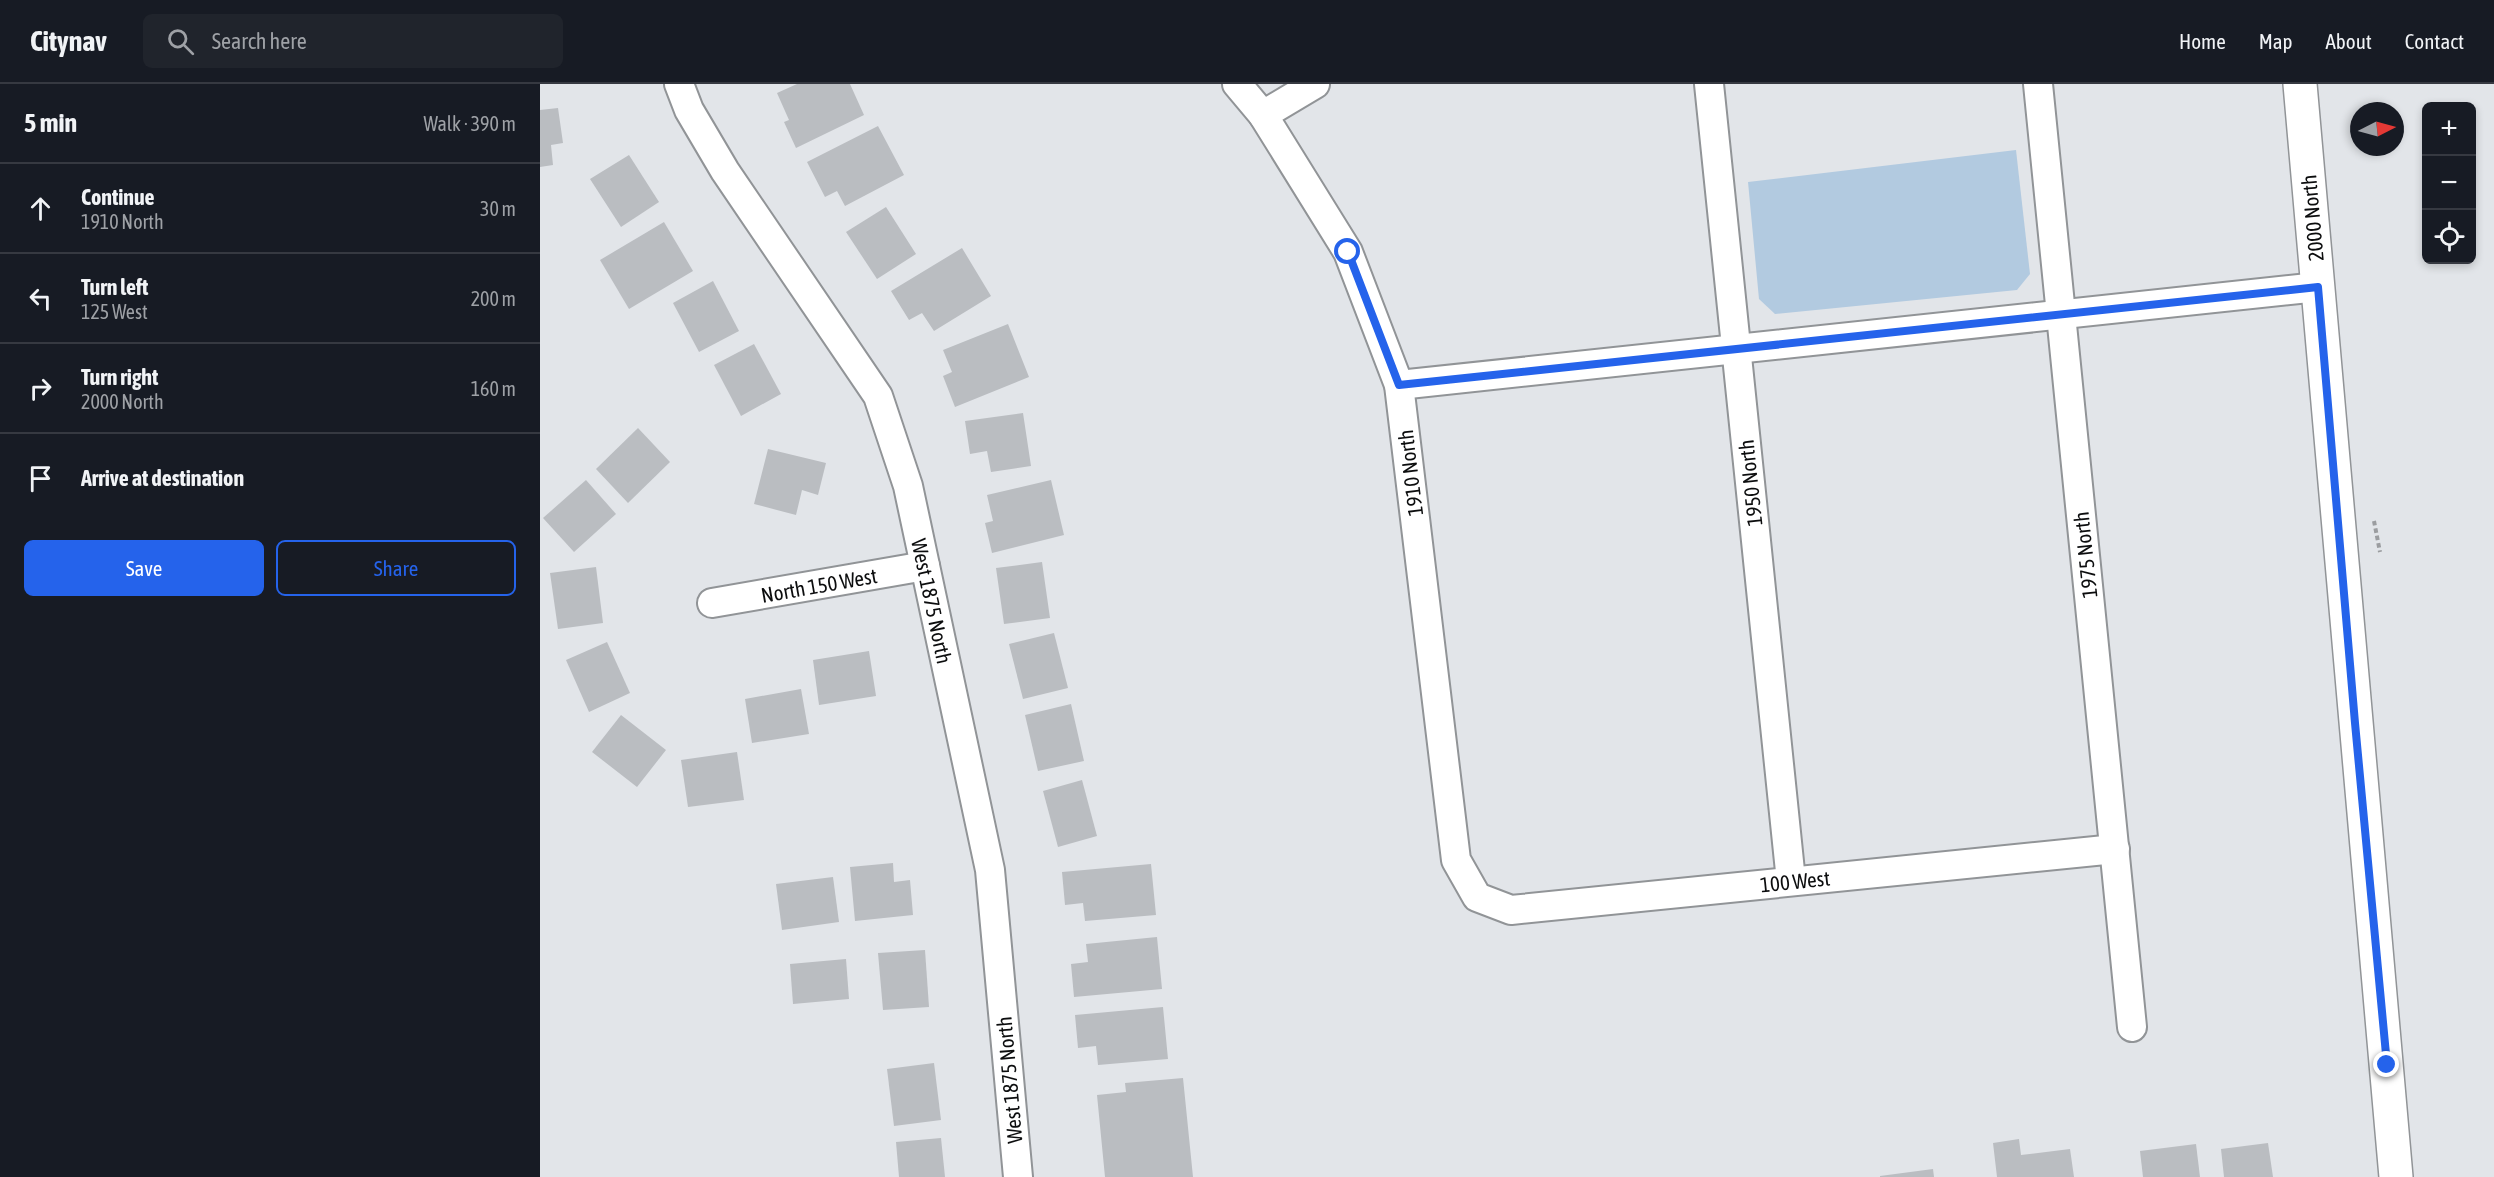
<!DOCTYPE html>
<meta charset="utf-8">
<style>
body{margin:0;font-family:"Asap Condensed",sans-serif;background:#20242c;color:#f1f3f6}
.controls{position:absolute;right:18px;top:18px;display:grid;overflow:hidden;border-radius:9px;box-shadow:0 3px 9px #0003}
.controls button{width:54px;height:54px;display:grid;place-items:center;padding:0;border:0;border-bottom:2px solid #363941;background:#171b24;color:#f1f3f6;font:30px sans-serif}
.compass{position:absolute;left:1810px;top:18px;width:54px;height:54px;border-radius:50%;background:#171b24;box-shadow:0 3px 9px #0003;rotate:84deg}
.stop{position:absolute;width:18px;height:18px;margin:-14px;border:4px solid #2563eb;border-radius:50%;background:#fff}
.stop.end{background:#2563eb;border-color:#fff;box-shadow:0 2px 6px #0008}
.list{margin:0;padding:0;list-style:none}
h2{display:flex;justify-content:space-between;align-items:center;height:78px;margin:0;padding:0 24px;font-size:26px}
h2 small{font-size:20px;font-weight:400;color:#9ea1a6}
.list li{display:grid;grid-template-columns:39px 1fr auto;gap:18px;align-items:center;box-sizing:border-box;height:90px;padding:0 24px;border-top:2px solid #363941}
.list b{display:block;font-size:22px;white-space:nowrap}
.list p{margin:0;font-size:20px;white-space:nowrap;color:#9ea1a6}
.list em{font-size:20px;font-style:normal;color:#9ea1a6}
.actions{display:flex;gap:12px;padding:18px 24px}
.actions a{flex:1;padding:14px 0;border:2px solid #2563eb;border-radius:9px;text-align:center;font-size:21px;color:#2563eb}
.actions .main{background:#2563eb;color:#fff}
.icon{flex:none;width:33px;height:33px;fill:none;stroke:currentColor;stroke-width:2;stroke-linecap:round;stroke-linejoin:round}
.map{position:relative;flex:none;width:1954px;height:1093px;overflow:hidden}
header{display:flex;align-items:center;gap:36px;box-sizing:border-box;height:84px;padding:0 30px;background:#171b24;border-bottom:2px solid #363941}
header strong{font-size:28px}
nav{display:flex;gap:33px;margin-inline-start:auto;font-size:21px}
.search{width:420px;height:54px;background:#20242c;display:flex;align-items:center;gap:15px;box-sizing:border-box;padding:0 21px;border-radius:9px;color:#9ea1a6;font-size:22px}
main{display:flex}
aside{flex:1;background:#171b24}
.map>svg:first-child{display:block}
</style>
<header>
<strong>Citynav</strong>
<div class="search"><svg class="icon" aria-label="search" viewBox="0 0 24 24"><circle cx="10" cy="10" r="6"/><path d="M15 15l6 6"/></svg>Search here</div>
<nav><a>Home</a><a>Map</a><a>About</a><a>Contact</a></nav>
</header>
<main>
<aside>
<h2>5 min<small>Walk · 390 m</small></h2>
<ul class="list">
<li><svg class="icon" aria-label="ahead" viewBox="0 0 24 24"><path d="M12 20V5M6 11l6-6 6 6"/></svg><div><b>Continue</b><p>1910 North</p></div><em>30 m</em></li>
<li><svg class="icon" aria-label="left" viewBox="0 0 24 24"><path d="M17 20v-9H6M10 6l-5 5 5 5"/></svg><div><b>Turn left</b><p>125 West</p></div><em>200 m</em></li>
<li><svg class="icon" aria-label="right" viewBox="0 0 24 24"><path d="M7 20v-9h11M14 6l5 5-5 5"/></svg><div><b>Turn right</b><p>2000 North</p></div><em>160 m</em></li>
<li><svg class="icon" aria-label="arrive" viewBox="0 0 24 24"><path d="M6 21V4h12l-3 4 3 4H6"/></svg><div><b>Arrive at destination</b></div></li>
</ul>
<div class="actions"><a class="main">Save</a><a>Share</a></div>
</aside>
<div class="map">
<svg width="1954" height="1093" viewBox="0 0 1954 1093">
<rect width="100%" height="100%" fill="#e2e5e9"/>
<polygon fill="#b2cae0" points="1476,66 1490,190 1477,206 1235,230 1219,215 1208,98"/>
<g fill="#babdc1">
<polygon points="257,0 310,0 324,31 256,64 244,38 249,36 237,9"/>
<polygon points="18,24 23,59 11,61 13,81 0,83 0,26"/>
<polygon points="338,42 364,91 305,122 297,107 285,113 267,78"/>
<polygon points="89,71 119,118 81,143 50,95"/>
<polygon points="346,123 376,170 337,195 306,148"/>
<polygon points="124,138 153,187 89,225 60,176"/>
<polygon points="422,164 451,212 394,247 382,229 369,236 351,207"/>
<polygon points="173,197 199,247 159,268 133,219"/>
<polygon points="468,240 489,293 415,323 403,292 412,288 403,266"/>
<polygon points="214,260 241,310 201,332 174,281"/>
<polygon points="483,329 491,382 451,388 447,367 430,370 425,337"/>
<polygon points="98,344 130,378 88,419 56,385"/>
<polygon points="228,365 286,379 278,411 262,406 256,431 214,420"/>
<polygon points="46,396 76,430 34,468 3,434"/>
<polygon points="511,396 524,451 452,469 445,439 453,437 447,411"/>
<polygon points="502,478 510,534 464,540 456,484"/>
<polygon points="56,483 63,539 18,545 10,489"/>
<polygon points="514,549 528,604 483,615 469,560"/>
<polygon points="67,558 90,609 49,628 26,576"/>
<polygon points="329,567 336,612 279,621 273,576"/>
<polygon points="261,605 269,650 212,659 205,615"/>
<polygon points="531,620 544,677 498,687 485,631"/>
<polygon points="81,631 126,666 97,703 52,668"/>
<polygon points="197,668 204,716 148,723 141,676"/>
<polygon points="542,696 557,752 518,763 503,707"/>
<polygon points="353,779 354,798 370,796 373,831 315,837 310,783"/>
<polygon points="611,780 616,831 545,837 543,819 525,821 522,788"/>
<polygon points="293,793 299,838 242,846 236,800"/>
<polygon points="617,853 622,905 534,913 531,880 548,878 546,860"/>
<polygon points="385,866 389,923 343,926 338,869"/>
<polygon points="306,875 309,915 253,920 250,880"/>
<polygon points="623,923 628,975 558,981 556,962 538,964 535,931"/>
<polygon points="394,979 401,1036 354,1042 347,985"/>
<polygon points="643,994 653,1093 565,1093 557,1011 586,1008 585,999"/>
<polygon points="401,1054 405,1093 359,1093 356,1058"/>
<polygon points="1479,1055 1481,1071 1530,1065 1534,1093 1457,1093 1453,1059"/>
<polygon points="1728,1059 1733,1093 1684,1093 1681,1065"/>
<polygon points="1656,1060 1660,1093 1603,1093 1600,1067"/>
<polygon points="1393,1085 1394,1093 1340,1093 1340,1092"/>
</g>
<g fill="none" stroke-linecap="round" stroke-linejoin="round">
<g stroke="#919497" stroke-width="32">
<g id="street">
<polyline points="139,0 149,26 185,87 338,312 368,402 450,786 478,1093"/>
<polyline points="697,0 723,31 808,168 859,301 916,776 937,813 971,826 1575,765"/>
<polyline points="1169,0 1251,797"/>
<polyline points="1498,0 1592,943"/>
<polyline points="723,31 775,0"/>
<polyline points="859,301 1778,203"/>
<polyline points="172,519 385,482"/>
</g>
</g>
<g stroke="#919497" stroke-width="36">
<polyline id="secondary" points="1760,0 1856,1093"/>
</g>
<polyline stroke="#9b9da0" stroke-width="4" stroke-dasharray="4.5 3" stroke-linecap="butt" points="1834,437 1840,468"/>
<use href="#street" stroke="#fff" stroke-width="28"/>
<use href="#secondary" stroke="#fff" stroke-width="33"/>
</g>
<g fill="none" stroke-linecap="round" stroke-linejoin="round">
<polyline stroke="#2563eb" stroke-width="8" points="808,168 859,301 1778,203 1815,639 1847,981"/>
</g>
<g text-anchor="middle" dominant-baseline="central" stroke-width="4.5" stroke-linejoin="round" paint-order="stroke">
<g font-size="21" fill="#0c0d0e" stroke="#fff">
<text transform="translate(1772 134) rotate(-95)">2000 North</text>
<text transform="translate(870 389) rotate(-97)">1910 North</text>
<text transform="translate(1210 399) rotate(-96)">1950 North</text>
<text transform="translate(1545 471) rotate(-96)">1975 North</text>
<text transform="translate(279 501) rotate(-10)">North 150 West</text>
<text transform="translate(392 517) rotate(78)">West 1875 North</text>
<text transform="translate(1255 797) rotate(-6)">100 West</text>
<text transform="translate(469 996) rotate(-95)">West 1875 North</text>
</g>
</g>
</svg>
<div class="controls">
<button>+</button>
<button>−</button>
<button><svg class="icon" aria-label="locate" viewBox="0 0 24 24"><circle cx="12" cy="12" r="6"/><path d="M12 2v4M12 18v4M2 12h4M18 12h4"/></svg></button>
</div>
<svg class="compass" viewBox="-18 -18 36 36"><path d="M0-13l5 13h-10z" fill="#e53935"/><path d="M0 13l5-13h-10z" fill="#9ea1a6"/></svg>
<div class="stop" style="left:808px;top:168px"></div>
<div class="stop end" style="left:1847px;top:981px"></div>
</div>
</main>
